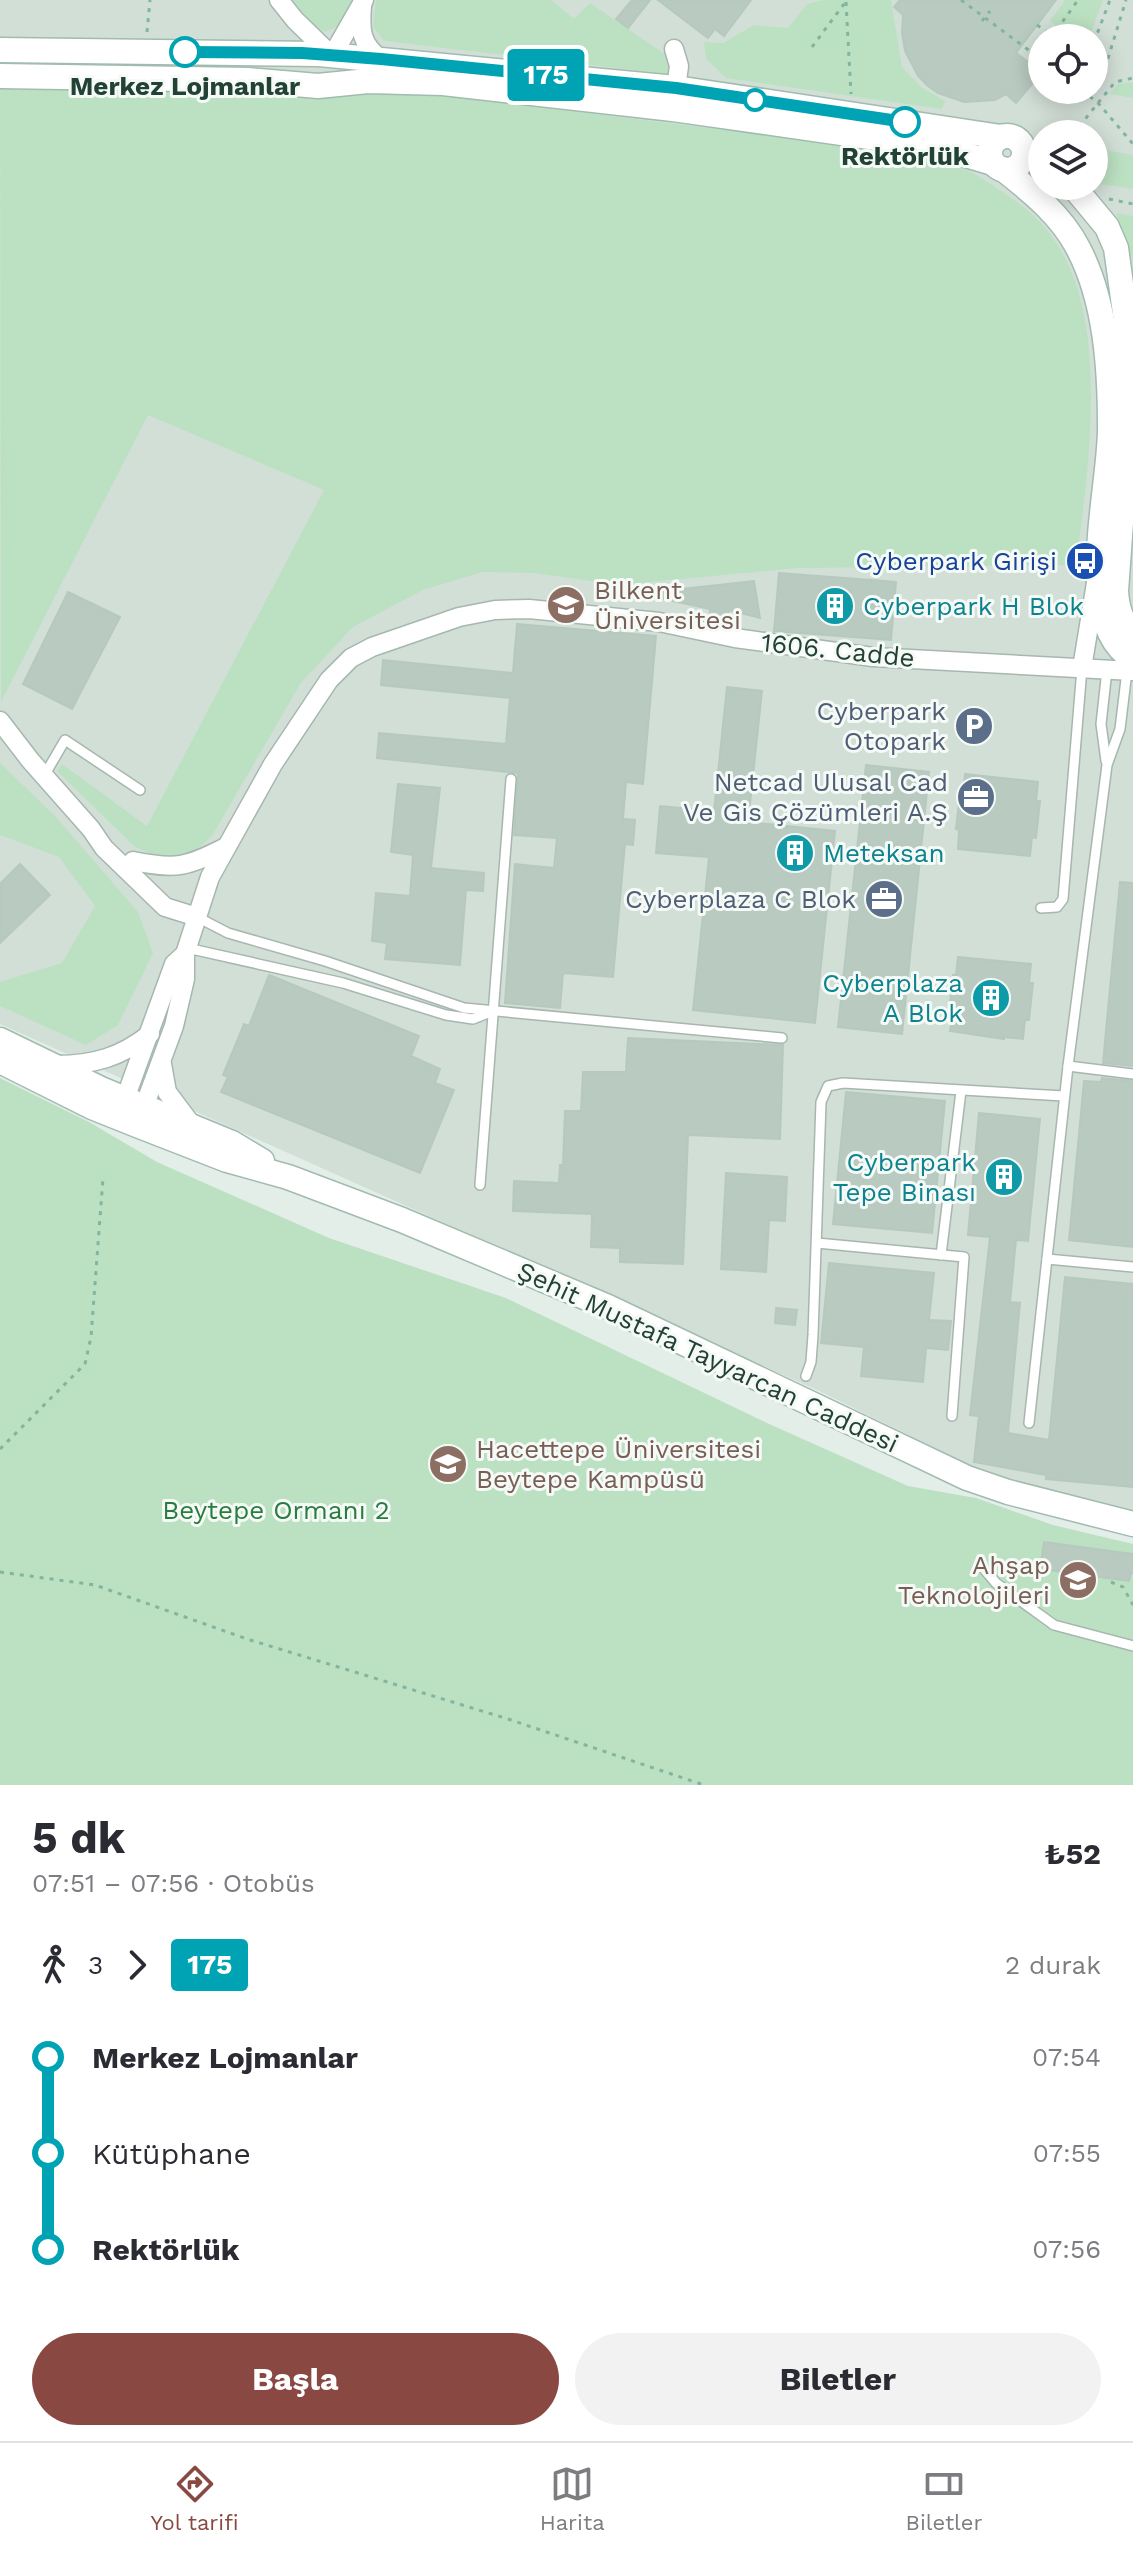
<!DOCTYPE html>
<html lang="tr">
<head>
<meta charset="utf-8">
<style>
	body { margin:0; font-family:"Work Sans",sans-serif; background:#f2f2f3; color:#2b2b33; height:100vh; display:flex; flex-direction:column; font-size:30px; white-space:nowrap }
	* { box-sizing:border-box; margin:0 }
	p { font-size:26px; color:#7c7c81 }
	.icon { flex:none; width:44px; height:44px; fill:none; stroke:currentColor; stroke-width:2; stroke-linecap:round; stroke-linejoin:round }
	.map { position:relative; height:1785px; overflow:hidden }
	.side { display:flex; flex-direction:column; background:#fff; flex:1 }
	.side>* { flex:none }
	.badge { padding:0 16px; border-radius:6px; font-size:28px; line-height:52px }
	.fabs { position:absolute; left:1028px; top:24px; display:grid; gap:16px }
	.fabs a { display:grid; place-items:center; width:80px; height:80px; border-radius:50%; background:#fff; box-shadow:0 4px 20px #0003; font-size:40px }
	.map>.badge { position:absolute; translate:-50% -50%; box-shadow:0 0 0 4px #fff }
	.legs { display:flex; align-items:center; gap:12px; height:88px; padding:0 32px; font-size:26px }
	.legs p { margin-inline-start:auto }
	.summary { display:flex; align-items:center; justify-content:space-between; height:136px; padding:0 32px }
	h1 { font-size:44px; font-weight:700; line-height:60px }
	.action { display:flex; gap:16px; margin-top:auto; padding:16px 32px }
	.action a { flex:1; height:92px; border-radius:48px; background:#894842; color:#fff; font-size:32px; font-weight:700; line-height:92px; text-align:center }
	.action a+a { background:#f2f2f3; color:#2b2b33 }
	ul { padding:0 32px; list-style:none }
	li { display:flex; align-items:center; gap:28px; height:96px; font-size:30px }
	li i { display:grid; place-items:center; width:12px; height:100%; margin:0 10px; background:currentColor }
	li i::after { content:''; width:20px; height:20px; margin:-10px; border:6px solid; border-radius:50%; background:#fff }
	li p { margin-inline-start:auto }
	li:first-child i { background:linear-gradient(#0000 50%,currentColor 0) }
	li:last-child i { background:linear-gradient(currentColor 50%,#0000 0) }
	.dock { display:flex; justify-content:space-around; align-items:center; height:112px; border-top:2px solid #e1e1e2; background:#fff; font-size:22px; color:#7c7c81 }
	.dock a { display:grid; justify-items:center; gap:4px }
	.dock .active { color:#894842 }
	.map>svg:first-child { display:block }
	.built { fill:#d2dfd7; fill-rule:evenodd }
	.green { fill:#bce1c2 }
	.building { fill:#b9cac1; stroke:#b6c9bf; stroke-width:2 }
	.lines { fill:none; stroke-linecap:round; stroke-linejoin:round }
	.lane-casing { stroke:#a6b7b0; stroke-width:12 }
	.street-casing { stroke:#a6b7b0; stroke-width:21 }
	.secondary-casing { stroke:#a1bbaf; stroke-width:27 }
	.path { stroke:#82b49f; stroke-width:3; stroke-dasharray:4 6; stroke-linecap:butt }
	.lane { stroke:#fff; stroke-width:9 }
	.street { stroke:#fff; stroke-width:18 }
	.secondary { stroke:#fff; stroke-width:24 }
	.path-bridge { stroke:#82b49f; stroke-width:3; stroke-dasharray:4 6; stroke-linecap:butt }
	.line-1-casing { stroke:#fff; stroke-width:18 }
	.line-1 { stroke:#00a3b4; stroke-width:12 }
	.stop-1-dot { fill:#fff; stroke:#00a3b4; stroke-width:4 }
	.labels { text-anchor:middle; stroke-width:6; stroke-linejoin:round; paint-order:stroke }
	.stop-label { font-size:26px; font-weight:bold; fill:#224236; stroke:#f5faf7 }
	.transit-label { font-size:26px; fill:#164399; stroke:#f5faf7; text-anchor:end }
	.education-label { font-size:26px; fill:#785e54; stroke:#f5faf7; text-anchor:start }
	.culture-label { font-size:26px; fill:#0d838f; stroke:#f5faf7; text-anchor:start }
	.street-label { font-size:26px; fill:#224236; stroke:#f5faf7 }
	.service-label { font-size:26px; fill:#4e5e75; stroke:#f5faf7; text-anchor:end }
	.park-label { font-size:26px; fill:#297c40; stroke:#f5faf7 }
</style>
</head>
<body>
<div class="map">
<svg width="1133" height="1785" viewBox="0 0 1133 1785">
	<rect width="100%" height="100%" fill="#e4eee9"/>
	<path class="built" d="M0,0h1133v1516l-117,-28 -197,-97 -819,-367zM1042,38h52v52h-52zM1042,134h52v52h-52z"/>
	<g class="green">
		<path d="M293,0h61l-17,27 -12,5 -10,-5z"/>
		<path d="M376,0h175l23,19 16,-16 79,54 -1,17 -284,-33 -11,-14z"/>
		<path d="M824,0h67l11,67 19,20 24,14 -3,8 -216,-31 -20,-19 -2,-17 19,1 31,-18 34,3 19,-24z"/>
		<path d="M1065,0h38l-14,38h-17l-22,-17z"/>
		<path d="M1133,82v16l-23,-4 8,-10z"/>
		<path d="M0,88l239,4 73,6 93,-7 483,59c19,4 41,6 60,12 21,7 41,20 59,33 18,12 36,27 48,46 56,80 33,232 21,324l-278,3 -180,17 -83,-12 -53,-1 -59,18 -70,37 -52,56 -89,153 -21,19 -28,4 -28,-12 -78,-76 5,-7 85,62 177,-336 -176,-75 -147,287z"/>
		<path d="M1094,139l6,10 33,6v34l-39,-6z"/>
		<path d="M1116,213l17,3v45z"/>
		<path d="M0,763l56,54 82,95 15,41 -35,72 -32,20 -86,-39v-24l62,-19 33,-57 -36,-49 -59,-22z"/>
		<path d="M0,1078l89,44 68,40 172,76 177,60 261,125 141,63 68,12 77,27 80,19v241h-1133z"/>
	</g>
	<g class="building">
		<path d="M632,0h18l-22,28 -12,-9z"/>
		<path d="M658,0h93l-27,36 -9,-7 -7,9z"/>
		<path d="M900,0h156l-40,53 18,13 2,6 -6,9 2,3 -16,19 -10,-9 -11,6 -31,2 -26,-9 -10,-7 -10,-10 -13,-25 -3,-18 1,-18 -9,-8z"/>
		<path d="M779,573l117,9 -5,58 -117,-9z"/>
		<path d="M754,581l6,37 -31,-8 -1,6 -18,1v-8l-65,-14v-2z"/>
		<path d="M68,592l52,25 -48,92 -49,-25z"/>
		<path d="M517,624l139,12 -13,148 -17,-2 -3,37 12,1 -2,25 -8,-1 -12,133 -50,-4 -3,35 -55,-5 10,-139 39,4 3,-30 -43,-3 4,-62 -141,-15 2,-25 127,11 4,-46 -129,-13 2,-25 130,13z"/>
		<path d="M727,687l35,4 -14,131 87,9 -20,192 -122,-13 16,-153 -53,-4 4,-47 54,5z"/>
		<path d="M866,765l63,7 -27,262 -64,-7z"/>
		<path d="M965,774l73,8 -2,19h4l-4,37 -4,-1 -2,19 -72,-7 1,-19 -3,-1 4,-36h3z"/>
		<path d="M398,784l42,4 -9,80 53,5 -1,18 -17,-1 -6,75 -75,-6 2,-16 -15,-2 4,-48 34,3 3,-41 -22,-3z"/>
		<path d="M20,864l30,31 -50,48v-59z"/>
		<path d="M1120,882l13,1v183l-30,-3z"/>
		<path d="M958,957l73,7 -2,19h4l-4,37h-4l-2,19 -19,-2v2l-54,-8 3,-19h-4l4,-37h3z"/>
		<path d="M269,975l150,61 -8,20 29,13 -5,14 19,7 -34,83 -199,-81 7,-15 -5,-2 21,-51 5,2z"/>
		<path d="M628,1038l155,7 -3,94 -92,-4 -5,129 -63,-2v-14l-29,-1 1,-33 -79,-3 1,-30 45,2 1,-18h3l2,-54h16l2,-39h43z"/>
		<path d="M1102,1078l31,3v166l-64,-7 15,-159 17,1z"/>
		<path d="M846,1092l99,9 -13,132 -99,-9z"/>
		<path d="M979,1113l61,6 -12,122 -12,-1 -6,62 10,1 -12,130 41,7 16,-163 68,7v203l-87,-8v-4l-72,-13 5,-46 -9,-1 20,-178 -22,-2z"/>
		<path d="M726,1173l61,4 -2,44 -16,-1 -3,52 -45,-3z"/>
		<path d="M829,1263l105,10 -5,47 22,1 -3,29 -22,-2 -3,34 -62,-6 3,-29 -43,-4z"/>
		<path d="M776,1308l21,2 -2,15 -20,-2z"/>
		<path d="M1044,1542l89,12v19h-2l-2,8 -89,-12z"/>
	</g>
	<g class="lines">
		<defs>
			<g id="lane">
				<path d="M1106,761l-5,-37 6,-54"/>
				<path d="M44,776l21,-36 75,50"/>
				<path d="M1041,908l16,-1 6,-8 19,-231"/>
				<path d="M197,917l31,16 97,28 139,47 318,30"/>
				<path d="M187,948l156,35 103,32 27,4 15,-6"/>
				<path d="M1068,1066l65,8"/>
				<path d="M480,1185l31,-406"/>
				<path d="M817,1243l147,14 -12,159"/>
				<path d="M941,1255l20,-164"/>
				<path d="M1047,1259l86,8"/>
				<path d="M806,1376l5,-14 2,-27 8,-233 7,-16 15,-3 221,13"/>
				<path d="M1029,1423l39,-357 39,-301 13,-36 7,-58"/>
				<path d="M985,1570l11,13 58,42 79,21"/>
			</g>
			<g id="street">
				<path d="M279,0l16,20 37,36 32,-56"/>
				<path d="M362,6c-2,24 -1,39 19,53"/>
				<path d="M674,49l5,17 -3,22"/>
				<path d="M1082,668l14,-85"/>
				<path d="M0,721l30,39 61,69 13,19 61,59 32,10"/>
				<path d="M133,861c44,9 53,6 93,-14"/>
				<path d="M162,1064l5,28 24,32"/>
				<path d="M57,1065c36,0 64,-8 93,-31"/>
				<path d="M125,1099l49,-135 11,-10"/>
				<path d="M144,1107l30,-81 11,-47v-25l25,-77 63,-113 56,-84 22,-22 21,-11 87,-30 36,-7 34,-1 130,13 76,16 138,19 260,14"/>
			</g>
			<g id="secondary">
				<path d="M0,50l319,4 357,34 325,49"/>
				<path d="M0,76l248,4 70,6 50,-5 75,2 230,26 266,38 54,16"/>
				<circle cx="1007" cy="153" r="17"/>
				<path d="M1003,169c28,22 58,46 75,79 28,53 32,121 32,179 1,59 -38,196 23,232"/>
				<path d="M1073,186l34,41 9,21 10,72 3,93 -13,178c1,17 5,30 17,43"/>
				<path d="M0,1040l101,49 131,54 30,18"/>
				<path d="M0,1061l92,46 45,18 90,35 61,17 114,43 206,87 359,171 41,14 125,32"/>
			</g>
		</defs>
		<use href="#lane" class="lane-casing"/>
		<use href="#street" class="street-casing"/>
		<use href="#secondary" class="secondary-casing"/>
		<g class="path">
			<path d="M961,0l81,60"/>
			<path d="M846,2l5,92"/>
			<path d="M1037,25l16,11"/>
			<path d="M147,32l3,-32"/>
			<path d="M1051,38l27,-38"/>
			<path d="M1094,42l16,-42"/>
			<path d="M812,47l35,-47"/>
			<path d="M1094,85l11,-17 21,-68"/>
			<path d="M1082,90l17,14 34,40"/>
			<path d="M1073,134l42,-52 18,-4"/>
			<path d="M1109,199l24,5"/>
			<path d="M0,1449l85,-85 6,-27 12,-159"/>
			<path d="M0,1572l95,13 152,54 261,80 196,66"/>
			<path d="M1111,1582l12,5 10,18"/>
		</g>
		<use href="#lane" class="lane"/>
		<use href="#street" class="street"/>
		<use href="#secondary" class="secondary"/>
		<path class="path-bridge" d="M982,21l8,-10"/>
	</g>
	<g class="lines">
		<defs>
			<path id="line-1" d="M185,52l117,1 79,6 295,29 229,34"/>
		</defs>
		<use href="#line-1" class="line-1-casing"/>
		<use href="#line-1" class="line-1"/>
	</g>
	<defs>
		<symbol id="bus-disc" viewBox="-11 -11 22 22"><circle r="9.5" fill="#1a4fb4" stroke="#f5faf7"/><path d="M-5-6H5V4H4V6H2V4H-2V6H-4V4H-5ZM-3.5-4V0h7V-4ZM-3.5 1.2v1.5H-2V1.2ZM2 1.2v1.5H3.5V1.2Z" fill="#fff"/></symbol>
		<symbol id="university-disc" viewBox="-11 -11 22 22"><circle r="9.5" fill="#8d6e63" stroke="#f5faf7"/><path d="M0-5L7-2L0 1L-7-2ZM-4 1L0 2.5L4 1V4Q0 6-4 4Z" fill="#fff"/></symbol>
		<symbol id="building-disc" viewBox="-11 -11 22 22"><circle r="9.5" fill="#0f9aa8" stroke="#f5faf7"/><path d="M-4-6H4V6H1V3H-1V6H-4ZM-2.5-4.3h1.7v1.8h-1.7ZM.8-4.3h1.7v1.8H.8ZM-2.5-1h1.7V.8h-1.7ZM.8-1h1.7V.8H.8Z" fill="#fff"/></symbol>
		<symbol id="parking-disc" viewBox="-11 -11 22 22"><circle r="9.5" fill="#5c6f8a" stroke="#f5faf7"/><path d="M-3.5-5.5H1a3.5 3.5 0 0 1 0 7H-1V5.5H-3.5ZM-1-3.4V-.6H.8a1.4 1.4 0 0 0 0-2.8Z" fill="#fff"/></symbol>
		<symbol id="office-disc" viewBox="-11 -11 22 22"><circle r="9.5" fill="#5c6f8a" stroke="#f5faf7"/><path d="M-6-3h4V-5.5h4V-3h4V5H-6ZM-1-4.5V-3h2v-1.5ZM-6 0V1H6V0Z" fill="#fff"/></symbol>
	</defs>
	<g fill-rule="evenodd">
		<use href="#bus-disc" x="1063" y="539" width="44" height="44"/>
		<use href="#university-disc" x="544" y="583" width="44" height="44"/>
		<use href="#building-disc" x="813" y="584" width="44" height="44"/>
		<use href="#parking-disc" x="952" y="704" width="44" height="44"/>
		<use href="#office-disc" x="954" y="775" width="44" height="44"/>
		<use href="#building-disc" x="773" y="831" width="44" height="44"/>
		<use href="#office-disc" x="862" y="877" width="44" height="44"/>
		<use href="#building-disc" x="969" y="976" width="44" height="44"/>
		<use href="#building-disc" x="982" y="1155" width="44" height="44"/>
		<use href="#university-disc" x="426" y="1442" width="44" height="44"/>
		<use href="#university-disc" x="1056" y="1558" width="44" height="44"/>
	</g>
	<g class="stop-1-dot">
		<circle cx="185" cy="52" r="14"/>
		<circle cx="755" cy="100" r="10"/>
		<circle cx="905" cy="122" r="14"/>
	</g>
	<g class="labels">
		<g class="stop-label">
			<text x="185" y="95">Merkez Lojmanlar</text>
			<text x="905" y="165">Rektörlük</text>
		</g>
		<g class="transit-label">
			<text x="1057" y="570">Cyberpark Girişi</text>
		</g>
		<g class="education-label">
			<text x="594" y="599">Bilkent<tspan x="594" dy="30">Üniversitesi</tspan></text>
			<text x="476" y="1458">Hacettepe Üniversitesi<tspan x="476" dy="30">Beytepe Kampüsü</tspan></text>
			<text x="1050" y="1574" text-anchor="end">Ahşap<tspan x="1050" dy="30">Teknolojileri</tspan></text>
		</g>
		<g class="culture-label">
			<text x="863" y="615">Cyberpark H Blok</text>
			<text x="823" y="862">Meteksan</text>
			<text x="963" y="992" text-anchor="end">Cyberplaza<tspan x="963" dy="30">A Blok</tspan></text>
			<text x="976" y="1171" text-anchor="end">Cyberpark<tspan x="976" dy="30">Tepe Binası</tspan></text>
		</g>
		<g class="street-label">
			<text transform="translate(838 650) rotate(6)" y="9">1606. Cadde</text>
			<text transform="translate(708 1357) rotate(25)" y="9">Şehit Mustafa Tayyarcan Caddesi</text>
		</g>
		<g class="service-label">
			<text x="946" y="720">Cyberpark<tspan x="946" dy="30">Otopark</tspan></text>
			<text x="948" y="791">Netcad Ulusal Cad<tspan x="948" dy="30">Ve Gis Çözümleri A.Ş</tspan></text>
			<text x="856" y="908">Cyberplaza C Blok</text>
		</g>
		<g class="park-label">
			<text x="276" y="1519">Beytepe Ormanı 2</text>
		</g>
	</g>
</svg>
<div class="fabs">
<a><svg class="icon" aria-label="locate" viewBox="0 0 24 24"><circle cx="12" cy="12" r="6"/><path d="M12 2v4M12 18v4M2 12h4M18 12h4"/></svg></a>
<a><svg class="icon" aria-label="layers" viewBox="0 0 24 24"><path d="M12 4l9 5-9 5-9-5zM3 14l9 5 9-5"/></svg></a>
</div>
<b class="badge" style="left:546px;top:75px;background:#00a3b4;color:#fff">175</b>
</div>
<section class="side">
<div class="summary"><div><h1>5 dk</h1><p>07:51 – 07:56 · Otobüs</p></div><b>₺52</b></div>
<div class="legs"><svg class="icon" aria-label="walk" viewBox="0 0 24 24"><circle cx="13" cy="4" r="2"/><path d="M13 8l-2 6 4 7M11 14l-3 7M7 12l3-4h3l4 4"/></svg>3<svg class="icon" aria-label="forward" viewBox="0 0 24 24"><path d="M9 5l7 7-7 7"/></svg><b class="badge" style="background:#00a3b4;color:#fff">175</b><p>2 durak</p></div>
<ul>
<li><i style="color:#00a3b4"></i><b>Merkez Lojmanlar</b><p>07:54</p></li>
<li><i style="color:#00a3b4"></i><span>Kütüphane</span><p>07:55</p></li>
<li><i style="color:#00a3b4"></i><b>Rektörlük</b><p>07:56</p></li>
</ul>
<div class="action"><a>Başla</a><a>Biletler</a></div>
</section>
<nav class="dock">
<a class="active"><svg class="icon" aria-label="directions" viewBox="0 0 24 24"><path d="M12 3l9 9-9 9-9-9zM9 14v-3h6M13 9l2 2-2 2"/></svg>Yol tarifi</a>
<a><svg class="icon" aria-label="map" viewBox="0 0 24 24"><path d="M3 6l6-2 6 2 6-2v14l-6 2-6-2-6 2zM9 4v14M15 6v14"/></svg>Harita</a>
<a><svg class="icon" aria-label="tickets" viewBox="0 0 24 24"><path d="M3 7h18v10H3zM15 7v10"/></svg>Biletler</a>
</nav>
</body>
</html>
